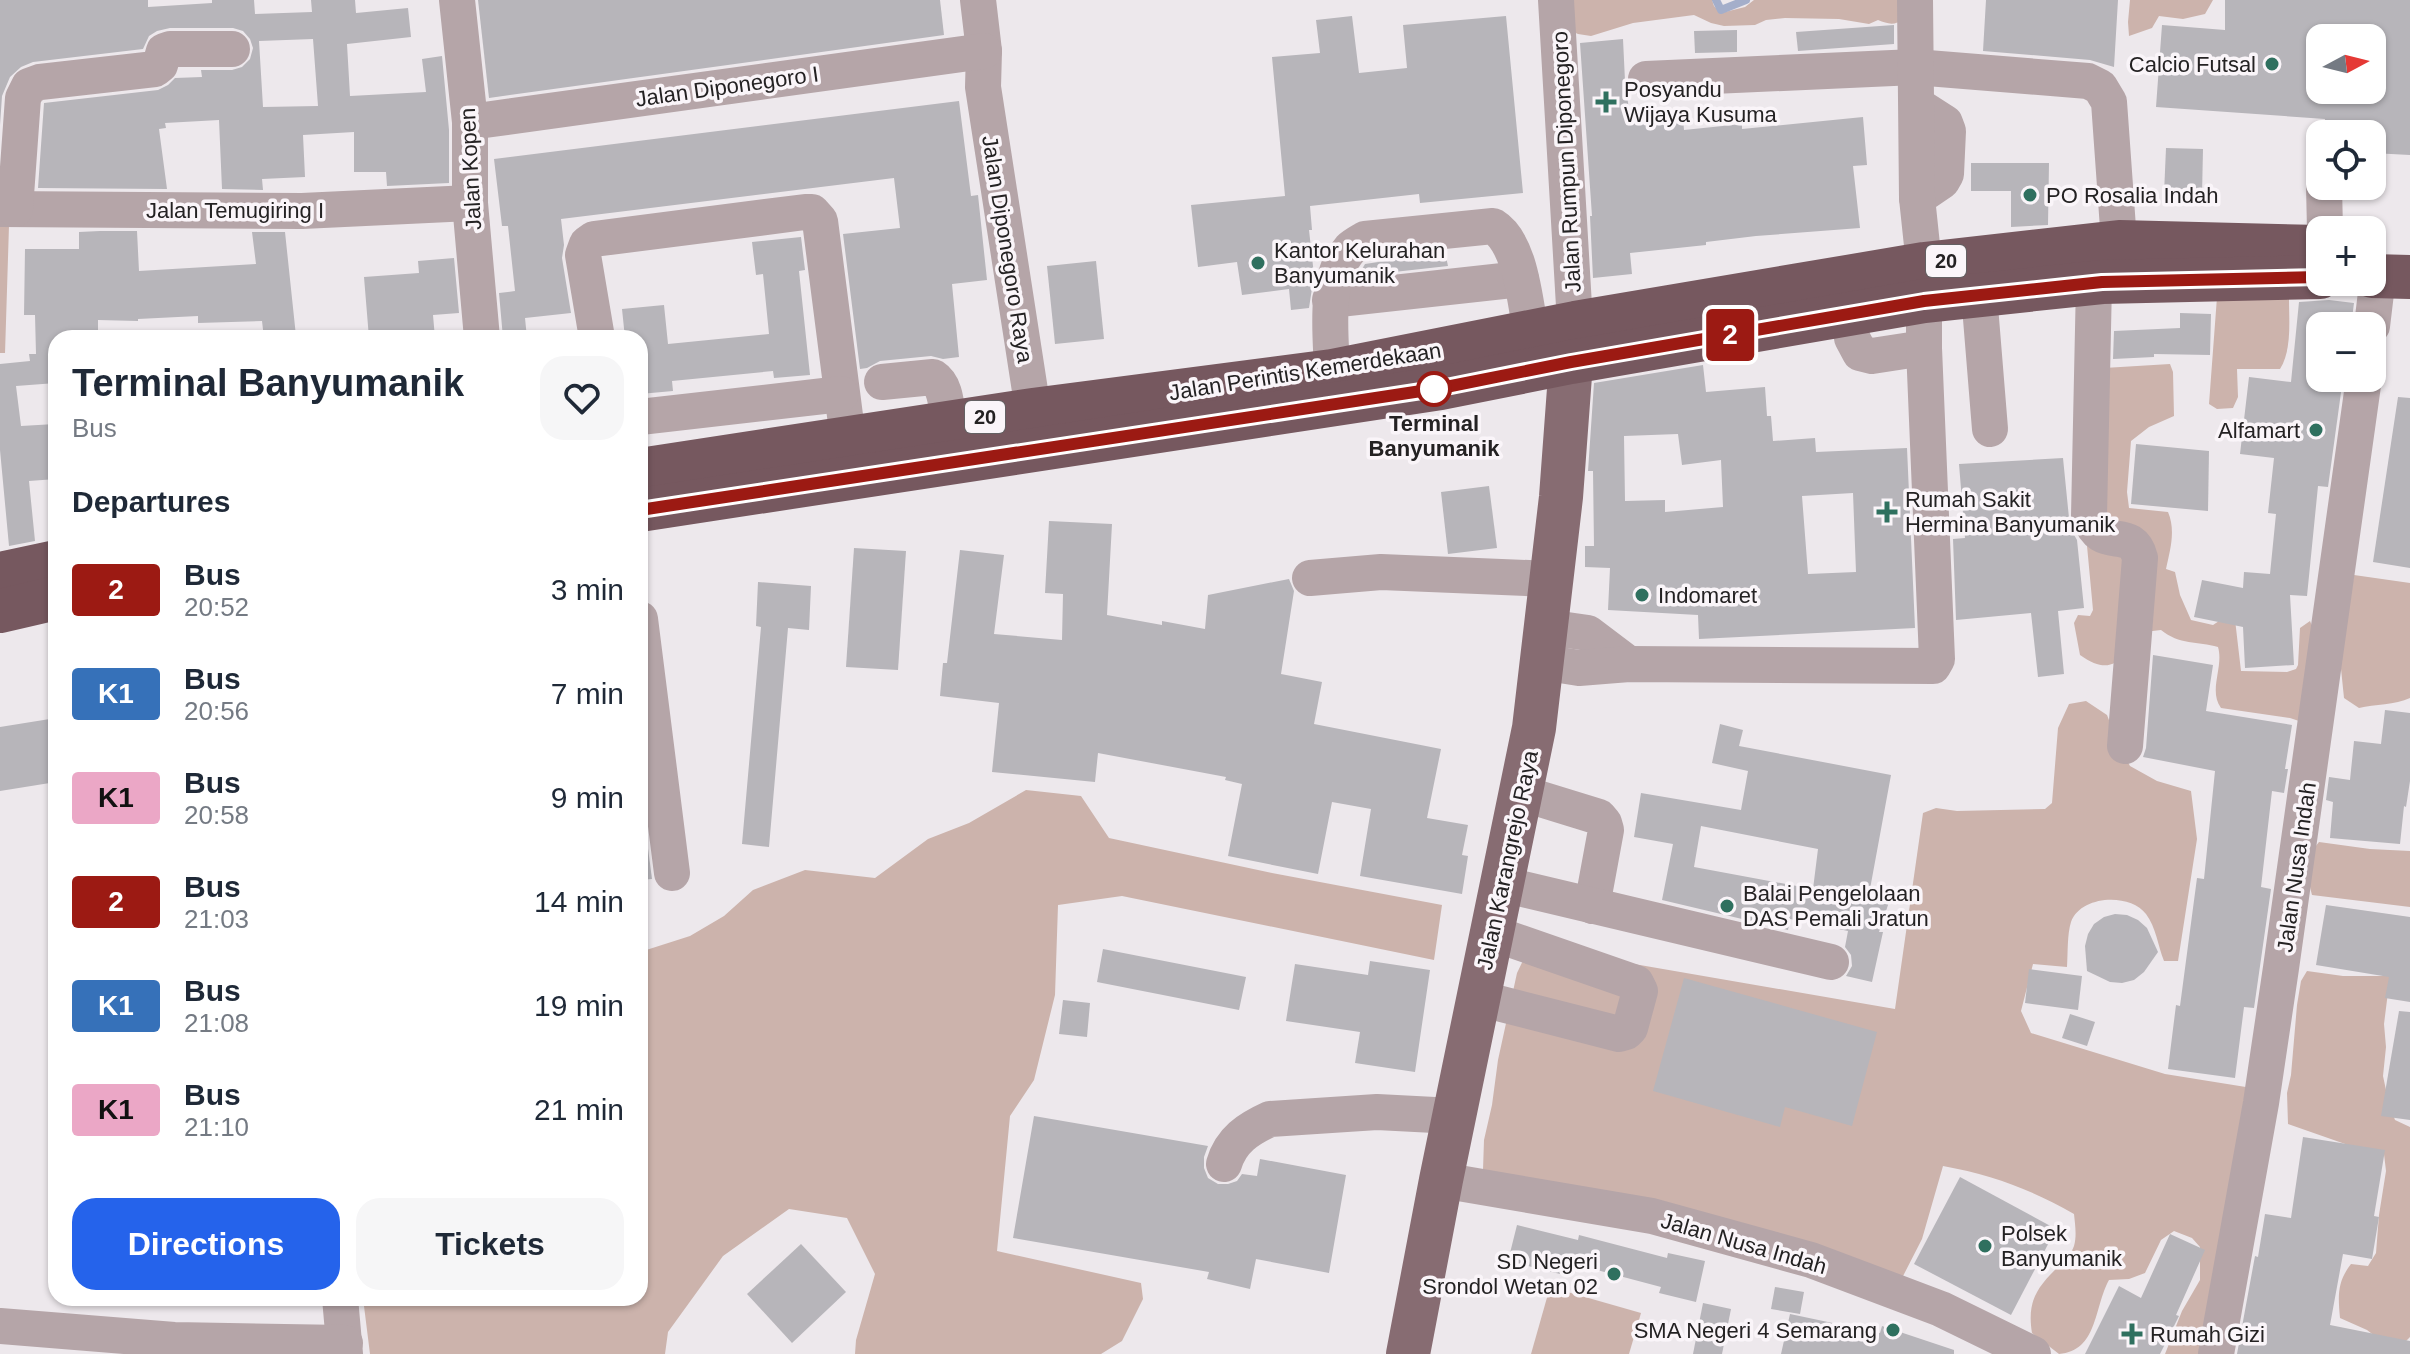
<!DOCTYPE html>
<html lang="en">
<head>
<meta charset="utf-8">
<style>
	body { margin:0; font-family:Helvetica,sans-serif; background:#f6f6f7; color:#1f2937; height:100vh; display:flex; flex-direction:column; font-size:30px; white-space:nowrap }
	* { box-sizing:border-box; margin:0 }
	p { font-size:26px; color:#747a83 }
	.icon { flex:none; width:44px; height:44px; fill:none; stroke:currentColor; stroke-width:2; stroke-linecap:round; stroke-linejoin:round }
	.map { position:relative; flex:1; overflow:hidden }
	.panel { position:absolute; left:48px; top:330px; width:600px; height:976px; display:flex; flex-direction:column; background:#fff; border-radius:24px; box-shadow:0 2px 6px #0004 }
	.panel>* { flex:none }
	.badge { padding:0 16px; border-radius:6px; font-size:28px; line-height:52px }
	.needle { width:52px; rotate:83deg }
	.buttons { position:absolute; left:2306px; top:24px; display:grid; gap:16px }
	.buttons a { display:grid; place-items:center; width:80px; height:80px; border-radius:16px; background:#fff; box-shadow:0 2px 6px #0004; font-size:40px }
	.map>.badge { position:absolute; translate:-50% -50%; box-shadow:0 0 0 4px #fff }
	h2 { padding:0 24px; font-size:30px; line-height:72px }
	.round { display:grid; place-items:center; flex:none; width:84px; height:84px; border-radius:24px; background:#f6f6f7 }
	.summary { display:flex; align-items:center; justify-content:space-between; height:136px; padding:0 24px }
	h1 { font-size:38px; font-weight:700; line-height:60px }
	.button { display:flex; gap:16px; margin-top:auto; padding:16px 24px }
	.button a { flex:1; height:92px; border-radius:24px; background:#2563eb; color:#fff; font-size:32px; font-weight:700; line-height:92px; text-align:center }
	.button a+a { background:#f6f6f7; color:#1f2937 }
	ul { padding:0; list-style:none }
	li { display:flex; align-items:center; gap:24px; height:104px; padding:0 24px }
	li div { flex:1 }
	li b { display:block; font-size:30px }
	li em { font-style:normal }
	li .badge { min-width:88px; font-weight:700; text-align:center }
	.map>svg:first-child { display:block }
	.green { fill:#ccb3ac }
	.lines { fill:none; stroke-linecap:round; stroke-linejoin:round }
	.stream { stroke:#a4aeca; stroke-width:8 }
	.building { fill:#b7b5ba; fill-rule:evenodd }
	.minor { stroke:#b5a5a8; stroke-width:36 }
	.major { stroke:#876c72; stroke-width:44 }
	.highway { stroke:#76585f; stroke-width:44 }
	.line-casing { stroke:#fff; stroke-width:18 }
	.line { stroke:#9c1a13; stroke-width:12 }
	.poi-dot { fill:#2f705f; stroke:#faf5f9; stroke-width:3 }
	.stop-dot { fill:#fff; stroke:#9c1a13; stroke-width:4 }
	.labels { text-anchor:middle; stroke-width:7; stroke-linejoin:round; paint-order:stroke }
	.shield { fill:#faf5f9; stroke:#646163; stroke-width:2 }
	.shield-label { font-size:20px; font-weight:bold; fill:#242223 }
	.poi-label { font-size:22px; fill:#242223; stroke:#faf5f9; text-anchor:start }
	.street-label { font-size:22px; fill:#242223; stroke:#faf5f9 }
	.stop-label { font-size:22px; font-weight:bold; fill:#242223; stroke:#faf5f9 }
</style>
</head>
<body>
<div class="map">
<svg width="2410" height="1354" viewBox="0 0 2410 1354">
	<rect width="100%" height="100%" fill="#ede8ec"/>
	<g class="green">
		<path d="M1560,0h152l2,6 7,7 24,-6 9,-7h151l-1,19c-10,7 -16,5 -26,1l-9,4 -30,-5 -54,-1 -19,2 -11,5 -31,1 -13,-3 -17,-8 -61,8 -42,13 -13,-2 -9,-4z"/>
		<path d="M2130,0h83l-8,14 -22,5 -24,-3 -7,12 -23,8 -1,-14z"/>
		<path d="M0,225h9l-4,128h-5z"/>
		<path d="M2217,297l72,2c0,22 3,51 -9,70h-43l1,28 -5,11 -16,1 -8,-5z"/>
		<path d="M2170,364l3,8 1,44 -25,11 -18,14 -4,51 2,16 39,4c8,19 2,38 -2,57l9,3 5,23 11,25 22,5 21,-14 7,60 46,1 9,-3 2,-4 2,-37 10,-7 6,15 -17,85 -9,-3 -69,-10c-13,-18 3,-41 -3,-61 -20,-6 -39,-2 -57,-17l-17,2c-22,25 -30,47 -64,23l-6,-32 4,-8 12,1 3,-6 -7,-75 18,-167z"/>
		<path d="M2354,575l56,8v115c-15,7 -35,6 -51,10l-15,-10 -4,-39z"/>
		<path d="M2086,701l21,14 12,31 11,20 27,15 34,10 6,48 -19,122h-14c-6,-15 -8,-34 -18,-47 -16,-21 -65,-19 -75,8 -4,13 -3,31 -4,45l-34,-3 -12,47 10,22 134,41 87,14 -44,266h-43l17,-43 18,-31v-33l-8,-9 -18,-7 -13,9 -16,33 -16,6 -20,1c-15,27 -11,71 -50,74l-27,-21c-5,-31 4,-45 27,-67 6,-6 12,-12 15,-20 3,-10 1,-22 0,-32 -44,-25 -82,-39 -131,-48l-21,73 -21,41 -418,-110 1,-30 8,-35 6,-45 19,-87 13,-27 365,63 28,-196 13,-5 21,3 88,-2 7,-6 6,-75 11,-24z"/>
		<path d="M1026,790l55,6 28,42 163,35 170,32 -8,55 -312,-64 -64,9 -3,90 -21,85 -24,36 -13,135 144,32 2,16 -21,42 -21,13h-246l1,-14 19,-66 -28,-56 -58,-9 -66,47 -55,76 -3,22h-295l-7,-56h277v-346l50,-16 34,-20 29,-26 52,-20 70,8 53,-39 41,-16z"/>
		<path d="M2319,842l51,7 40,2v56l-98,-12c-5,-22 -8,-35 7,-53z"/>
		<path d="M2307,971l36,5h47l-6,48 2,23 -3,29 6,28 6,16 15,7v210l-5,5 -21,1 -17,-13 -27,-12c-2,-22 -3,-36 11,-54l17,2 8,-13 3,-38 7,-44 -2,-17 -36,-9 -60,-21 -1,-31 4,-18 6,-70 4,-24z"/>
		<path d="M1550,1287l91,26 -12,41h-98z"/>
	</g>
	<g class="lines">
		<path class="stream" d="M1716,0l5,10 25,-10"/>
	</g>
	<g class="building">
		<path d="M0,0h148v7l64,-4v-3h42l1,14 57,-2 -1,-12h44l1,13 52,-5 3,29 -64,7 3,52 76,-4 -4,-33 20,-3 7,74v53l-62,3 -1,-14h-32v-40l-51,3 2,42 -43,2 1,11 -41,-1 -3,-69 -54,3 1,5 -7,1 8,60 -129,-1 6,-85 114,-13 10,-5 7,-7 27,-1 -1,-7h31l10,-3 8,-8 3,-11 -3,-9 -7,-8 -10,-3h-63l-13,3 -8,5 -6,13 -110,13 -12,5 -11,10 -8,19 -2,29zM313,39l5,67 -55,1 -4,-66z"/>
		<path d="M478,0h462l4,35 -455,63z"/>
		<path d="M1986,0h132l-4,67 -24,-7 -107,-9z"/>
		<path d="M2225,0h185v155l-38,-2v-19h-48l1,-15 -169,-12 6,-82 63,5zM2320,38h52v52h-52z"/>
		<path d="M1352,16l7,57 48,-5 -4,-43 103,-9 17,177 -103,10 -1,-9 -109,12 2,24h-3l5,45 -5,33 -18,2 -2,-21 -47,6 -5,-33 -39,5 -7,-62 94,-9 -13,-139 48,-4 -4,-33z"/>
		<path d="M1894,25v19l-96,7 -2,-19z"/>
		<path d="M1737,30v22l-42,1 -1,-22z"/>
		<path d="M1623,39l2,42 6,43 52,-5 1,11 58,-6v5l121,-12 4,48 -14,1 7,62 -104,8 -50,6v3l-76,8 2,21 -39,4 -3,-62h2l-12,-173z"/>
		<path d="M959,101l12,95 7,-1 9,85 -35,4 7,73 -16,2 -12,-3 -51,5 -13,7 -7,1 -17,-135 57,-6 -6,-50 -333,41 3,26 -2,13 9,55 -46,5 2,20h-24l-4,-45 16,-2 -7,-65h-6l-8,-67z"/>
		<path d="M2166,148l37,1 -1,46 -38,-1z"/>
		<path d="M1971,163h78l-1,62 -37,2v-36h-40z"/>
		<path d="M100,231h37l2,40 117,-7 -4,-32h33l11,104 -32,2 -2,-17 -64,2v-7l-60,3v2l-40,-1v18h-42v45l-40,3 5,40 34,-2 1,55 -27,2 6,60 -26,5 -9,-96v-86l30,-3 -1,-7h7l-1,-39h-11l1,-66h54v-17z"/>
		<path d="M801,237l4,33 -6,1 11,104 -36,3 -1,-7 -101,10 1,10 -33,3v-56h-15l-3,-29 42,-4 4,39 101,-10 -6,-60 -7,1 -4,-33z"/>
		<path d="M1445,252l3,14 -90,10 7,-12z"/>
		<path d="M454,258l5,55 -26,2 2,23h-66l-5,-61 55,-4 -1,-12z"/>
		<path d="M1096,261l8,78 -49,5 -8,-78z"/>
		<path d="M2329,300l25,3 -3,23h-31v52h23l-15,109 -10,-1 -11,110 -17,-1 4,70 -49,3 -2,-41 -49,-10 8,-37 41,8 1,-16 26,2 6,-60 -8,-1 6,-55 -34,-4 9,-77 42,5 8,-80z"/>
		<path d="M2180,313l31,1 -1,41 -56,-1v3l-41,2 1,-28 66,-3z"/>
		<path d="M1703,365l3,27 59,-5 2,29h4l2,25 42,-3 1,14 91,-4 8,180 -216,11 -1,-24 -90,-5 2,-42 -25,-1v-21h9l-1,-75h-5l6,-88zM1678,434l4,31 39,-5 2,47 -58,5v-12l-40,1 -1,-65zM1853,493l3,79 -48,2 -6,-78z"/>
		<path d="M2398,397l12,1v170l-37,-6z"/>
		<path d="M2136,444l73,7 -1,60 -77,-7z"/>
		<path d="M2063,458l7,70 7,12 7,68 -26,3 6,63 -26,3 -7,-64 -75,7 -3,-81 12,-1 -6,-74z"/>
		<path d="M1489,486l8,62 -49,6 -7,-62z"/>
		<path d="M1049,521l63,3 -5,91 55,10v-4l43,8 3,-34 81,-16 5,12 -13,83 41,8 -8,42 127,25 -14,69 41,7 -6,30 6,1 -6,38 -102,-18 11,-67 -39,-7 -14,72 -90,-18 14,-72 -17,-4 1,-3 -128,-24 -3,29 -103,-10 7,-69 -59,-7 3,-33h4l13,-113 44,5 -10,79 68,6 1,-46 -18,-1z"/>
		<path d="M854,548l52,3 -8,119 -52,-3z"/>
		<path d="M758,582l53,4 -2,44 -21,-2 -19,219 -27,-3 19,-217 -5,-1z"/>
		<path d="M2153,655l60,10 -7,46 86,14 -7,44h3l-4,24 -12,-2 -11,96 10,2 -17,119 -10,-1 -9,71 -67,-9 8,-64 4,1 17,-128 7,1 11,-108 -72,-14 3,-9z"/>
		<path d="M2385,710l25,3v68l-4,26 -2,-1 -4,38 -70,-6 3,-36 -7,-2 3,-23 21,3 4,-39 27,3z"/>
		<path d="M56,718v64l-56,9v-64z"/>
		<path d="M1720,724l23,6 -4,16 152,29 -21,114 21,7 -12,36h4l-11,50 -26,-6 6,-10 -1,-11 -6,-8 3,-16 -58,-12 -2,11 -126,-30 11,-56 -39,-7 7,-44 100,17 7,-39 -36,-8zM1701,826l117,23 -5,40 -119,-22z"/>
		<path d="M640,787l12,92 -12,1z"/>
		<path d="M2326,905l84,12v85l-25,-4 4,-21 -73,-12z"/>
		<path d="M2115,914l12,1 11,5 9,8 11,24 -14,20 -10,8 -12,3 -12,-1 -23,-11 -2,-25 3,-12 6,-10 10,-7z"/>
		<path d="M1103,949l143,28 -7,33 -142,-28z"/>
		<path d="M1370,961l60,9 -15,102 -60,-9 5,-31 -74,-11 9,-57 73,11z"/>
		<path d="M2029,969l53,7 -4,34 -53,-7z"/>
		<path d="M1684,978l193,54 -25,94 -67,-19 -5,20 -127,-36z"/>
		<path d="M1063,1000l27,3 -3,34 -28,-3z"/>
		<path d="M2399,1011l11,1v108l-29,-4z"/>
		<path d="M2070,1014l25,8 -8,24 -25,-8z"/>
		<path d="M1034,1116l174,30 -4,11v11l4,10 10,6h10l9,-3 5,-7 15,2 3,-17 86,16 -17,98 -73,-14 -6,30 -43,-10 2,-7 -196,-34z"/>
		<path d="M2303,1137l82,13 -11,66 5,1 -7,42 -29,-5 -13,71 80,16v13h-173l18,-98 3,1 7,-43 26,4z"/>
		<path d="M1960,1177l96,52 -45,86 -97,-51z"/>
		<path d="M1517,1225l61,15 1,-5 88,23 1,-5 37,8 -9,41 -37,-9 2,-6 -98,-26 -3,13 -52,-13z"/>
		<path d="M2170,1234l35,16 -29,65 3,1 -19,38h-75l34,-68 22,12z"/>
		<path d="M801,1244l45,48 -54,51 -45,-49z"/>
		<path d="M1775,1287l29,5 -4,22 -29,-5z"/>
		<path d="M1703,1303l28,6 -9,45h-29z"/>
		<path d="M1790,1314l90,19 2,-7 72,24v4h-173z"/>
	</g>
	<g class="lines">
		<g class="minor">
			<path d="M457,0l13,122v81l12,135"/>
			<path d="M978,0l6,51 -1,36 50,323 6,26"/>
			<path d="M1556,0l19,323 -2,25"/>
			<path d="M1646,79l269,-12 173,14 12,6 9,15 10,140"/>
			<path d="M1917,105l28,18 3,8 -2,43 -4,7 -25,17"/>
			<path d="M470,122l514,-71"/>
			<path d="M2324,186l1,44"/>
			<path d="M0,209l302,2 168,-8"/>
			<path d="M15,209l8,-111 6,-12 11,-4 115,-13 5,-4 4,-14 6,-2h62"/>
			<path d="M2094,283l-5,233c12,39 42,7 51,42l-15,188"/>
			<path d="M1979,294l11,135"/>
			<path d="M1330,300l191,-21"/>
			<path d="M1850,314l2,24 8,15 12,3 52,-8"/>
			<path d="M2372,326l6,-50"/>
			<path d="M597,338l-14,-83 4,-11 7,-5 211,-27h7l8,9 28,218"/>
			<path d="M1332,371c-1,-37 -9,-92 18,-122 4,-4 10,-7 15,-10l128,-13c28,17 32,76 38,107"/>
			<path d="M882,382l51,-5c14,9 13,31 16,46"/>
			<path d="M640,417l201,-23"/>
			<path d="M1310,578l71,-6 170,7"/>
			<path d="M640,619l32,254"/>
			<path d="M1546,627l42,6 41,31"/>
			<path d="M1541,662l38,6 50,-4 304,2 4,-7 -13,-311v-84l-7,-66 -2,-198"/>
			<path d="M1521,793l78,24 5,6 2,7 -14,76"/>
			<path d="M1502,884l329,78"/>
			<path d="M1478,998l141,36 7,-2 4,-4 10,-37 -4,-8 -144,-50"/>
			<path d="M1224,1164c7,-24 24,-35 46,-45l107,-7 77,4"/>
			<path d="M1441,1180l211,36 159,44 130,49 92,45"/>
			<path d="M340,1298l5,56"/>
			<path d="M0,1326l174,14 171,3"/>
			<path d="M2216,1354l45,-251 20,-135 83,-590"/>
		</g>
		<path class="major" d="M1408,1354l33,-174 93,-452 27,-231 10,-135"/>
		<g class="highway">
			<path d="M2372,276l38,1"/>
			<path d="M640,470l393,-60 299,-39 243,-48 349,-59 195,-22 201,5"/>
			<path d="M640,510l801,-122 130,-26 353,-61 178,-19 218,-5"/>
			<path d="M0,574l56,-12"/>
			<path d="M0,611l56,-13"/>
		</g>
	</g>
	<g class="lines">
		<defs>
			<path id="line" d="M640,510l801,-122 130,-26 353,-61 178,-19 218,-5"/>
		</defs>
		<use href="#line" class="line-casing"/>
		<use href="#line" class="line"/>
	</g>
	<g class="poi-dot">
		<circle cx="2272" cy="64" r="8"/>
		<path d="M1602 90h8v8h8v8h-8v8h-8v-8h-8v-8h8z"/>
		<circle cx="2030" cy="195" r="8"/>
		<circle cx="1258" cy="263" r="8"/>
		<circle cx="2316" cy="430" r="8"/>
		<path d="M1883 500h8v8h8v8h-8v8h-8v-8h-8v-8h8z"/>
		<circle cx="1642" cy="595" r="8"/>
		<circle cx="1727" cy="906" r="8"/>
		<circle cx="1985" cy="1246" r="8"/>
		<circle cx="1614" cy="1274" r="8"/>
		<circle cx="1893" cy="1330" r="8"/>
		<path d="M2128 1322h8v8h8v8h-8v8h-8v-8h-8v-8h8z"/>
	</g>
	<circle class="stop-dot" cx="1434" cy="389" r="16"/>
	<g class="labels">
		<g class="shield">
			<rect x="1926" y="245" width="40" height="32" rx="6"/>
			<rect x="965" y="401" width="40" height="32" rx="6"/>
		</g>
		<g class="shield-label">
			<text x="1946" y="268">20</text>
			<text x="985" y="424">20</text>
		</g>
		<g class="poi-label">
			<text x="2256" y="72" text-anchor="end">Calcio Futsal</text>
			<text x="1624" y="97">Posyandu<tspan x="1624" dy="25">Wijaya Kusuma</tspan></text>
			<text x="2046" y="203">PO Rosalia Indah</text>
			<text x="1274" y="258">Kantor Kelurahan<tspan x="1274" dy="25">Banyumanik</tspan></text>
			<text x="2300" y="438" text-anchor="end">Alfamart</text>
			<text x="1905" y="507">Rumah Sakit<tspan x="1905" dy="25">Hermina Banyumanik</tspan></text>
			<text x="1658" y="603">Indomaret</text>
			<text x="1743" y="901">Balai Pengelolaan<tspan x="1743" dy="25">DAS Pemali Jratun</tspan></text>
			<text x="2001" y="1241">Polsek<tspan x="2001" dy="25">Banyumanik</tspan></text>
			<text x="1598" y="1269" text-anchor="end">SD Negeri<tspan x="1598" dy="25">Srondol Wetan 02</tspan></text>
			<text x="1877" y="1338" text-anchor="end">SMA Negeri 4 Semarang</text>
			<text x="2150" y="1342">Rumah Gizi</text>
		</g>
		<g class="street-label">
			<text transform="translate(727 86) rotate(-8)" y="8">Jalan Diponegoro I</text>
			<text transform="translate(1566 162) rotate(-93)" y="8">Jalan Rumpun Diponegoro</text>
			<text transform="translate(470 169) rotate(-93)" y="8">Jalan Kopen</text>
			<text x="235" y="218">Jalan Temugiring I</text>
			<text transform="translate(1008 249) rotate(81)" y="8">Jalan Diponegoro Raya</text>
			<text transform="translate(1305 371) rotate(-9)" y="8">Jalan Perintis Kemerdekaan</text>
			<text transform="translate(1507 860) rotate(-78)" y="8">Jalan Karangrejo Raya</text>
			<text transform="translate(2296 867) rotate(-82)" y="8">Jalan Nusa Indah</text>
			<text transform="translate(1744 1243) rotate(16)" y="8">Jalan Nusa Indah</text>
		</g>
		<g class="stop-label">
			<text x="1434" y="431">Terminal<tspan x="1434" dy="25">Banyumanik</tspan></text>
		</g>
	</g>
</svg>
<div class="buttons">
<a><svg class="needle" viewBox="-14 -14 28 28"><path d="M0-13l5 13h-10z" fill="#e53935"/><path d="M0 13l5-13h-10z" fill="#747a83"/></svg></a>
<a><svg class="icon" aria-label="locate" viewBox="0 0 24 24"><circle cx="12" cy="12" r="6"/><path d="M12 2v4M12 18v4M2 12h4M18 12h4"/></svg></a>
<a>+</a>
<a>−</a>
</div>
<b class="badge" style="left:1730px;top:335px;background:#9c1a13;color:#fff">2</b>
<section class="panel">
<div class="summary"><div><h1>Terminal Banyumanik</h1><p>Bus</p></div><a class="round"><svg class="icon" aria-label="heart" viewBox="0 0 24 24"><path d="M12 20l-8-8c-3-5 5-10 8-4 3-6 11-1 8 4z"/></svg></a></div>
<h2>Departures</h2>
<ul>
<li><span class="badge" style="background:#9c1a13;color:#fff">2</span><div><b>Bus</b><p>20:52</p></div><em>3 min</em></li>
<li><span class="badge" style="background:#3671b9;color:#fff">K1</span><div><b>Bus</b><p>20:56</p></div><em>7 min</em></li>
<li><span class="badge" style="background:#eba7c6;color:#111">K1</span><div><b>Bus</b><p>20:58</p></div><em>9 min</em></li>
<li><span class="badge" style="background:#9c1a13;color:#fff">2</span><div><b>Bus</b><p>21:03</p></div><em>14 min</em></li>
<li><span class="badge" style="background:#3671b9;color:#fff">K1</span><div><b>Bus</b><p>21:08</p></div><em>19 min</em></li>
<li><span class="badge" style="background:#eba7c6;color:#111">K1</span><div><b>Bus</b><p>21:10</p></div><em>21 min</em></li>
</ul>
<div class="button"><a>Directions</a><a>Tickets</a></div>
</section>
</div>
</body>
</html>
